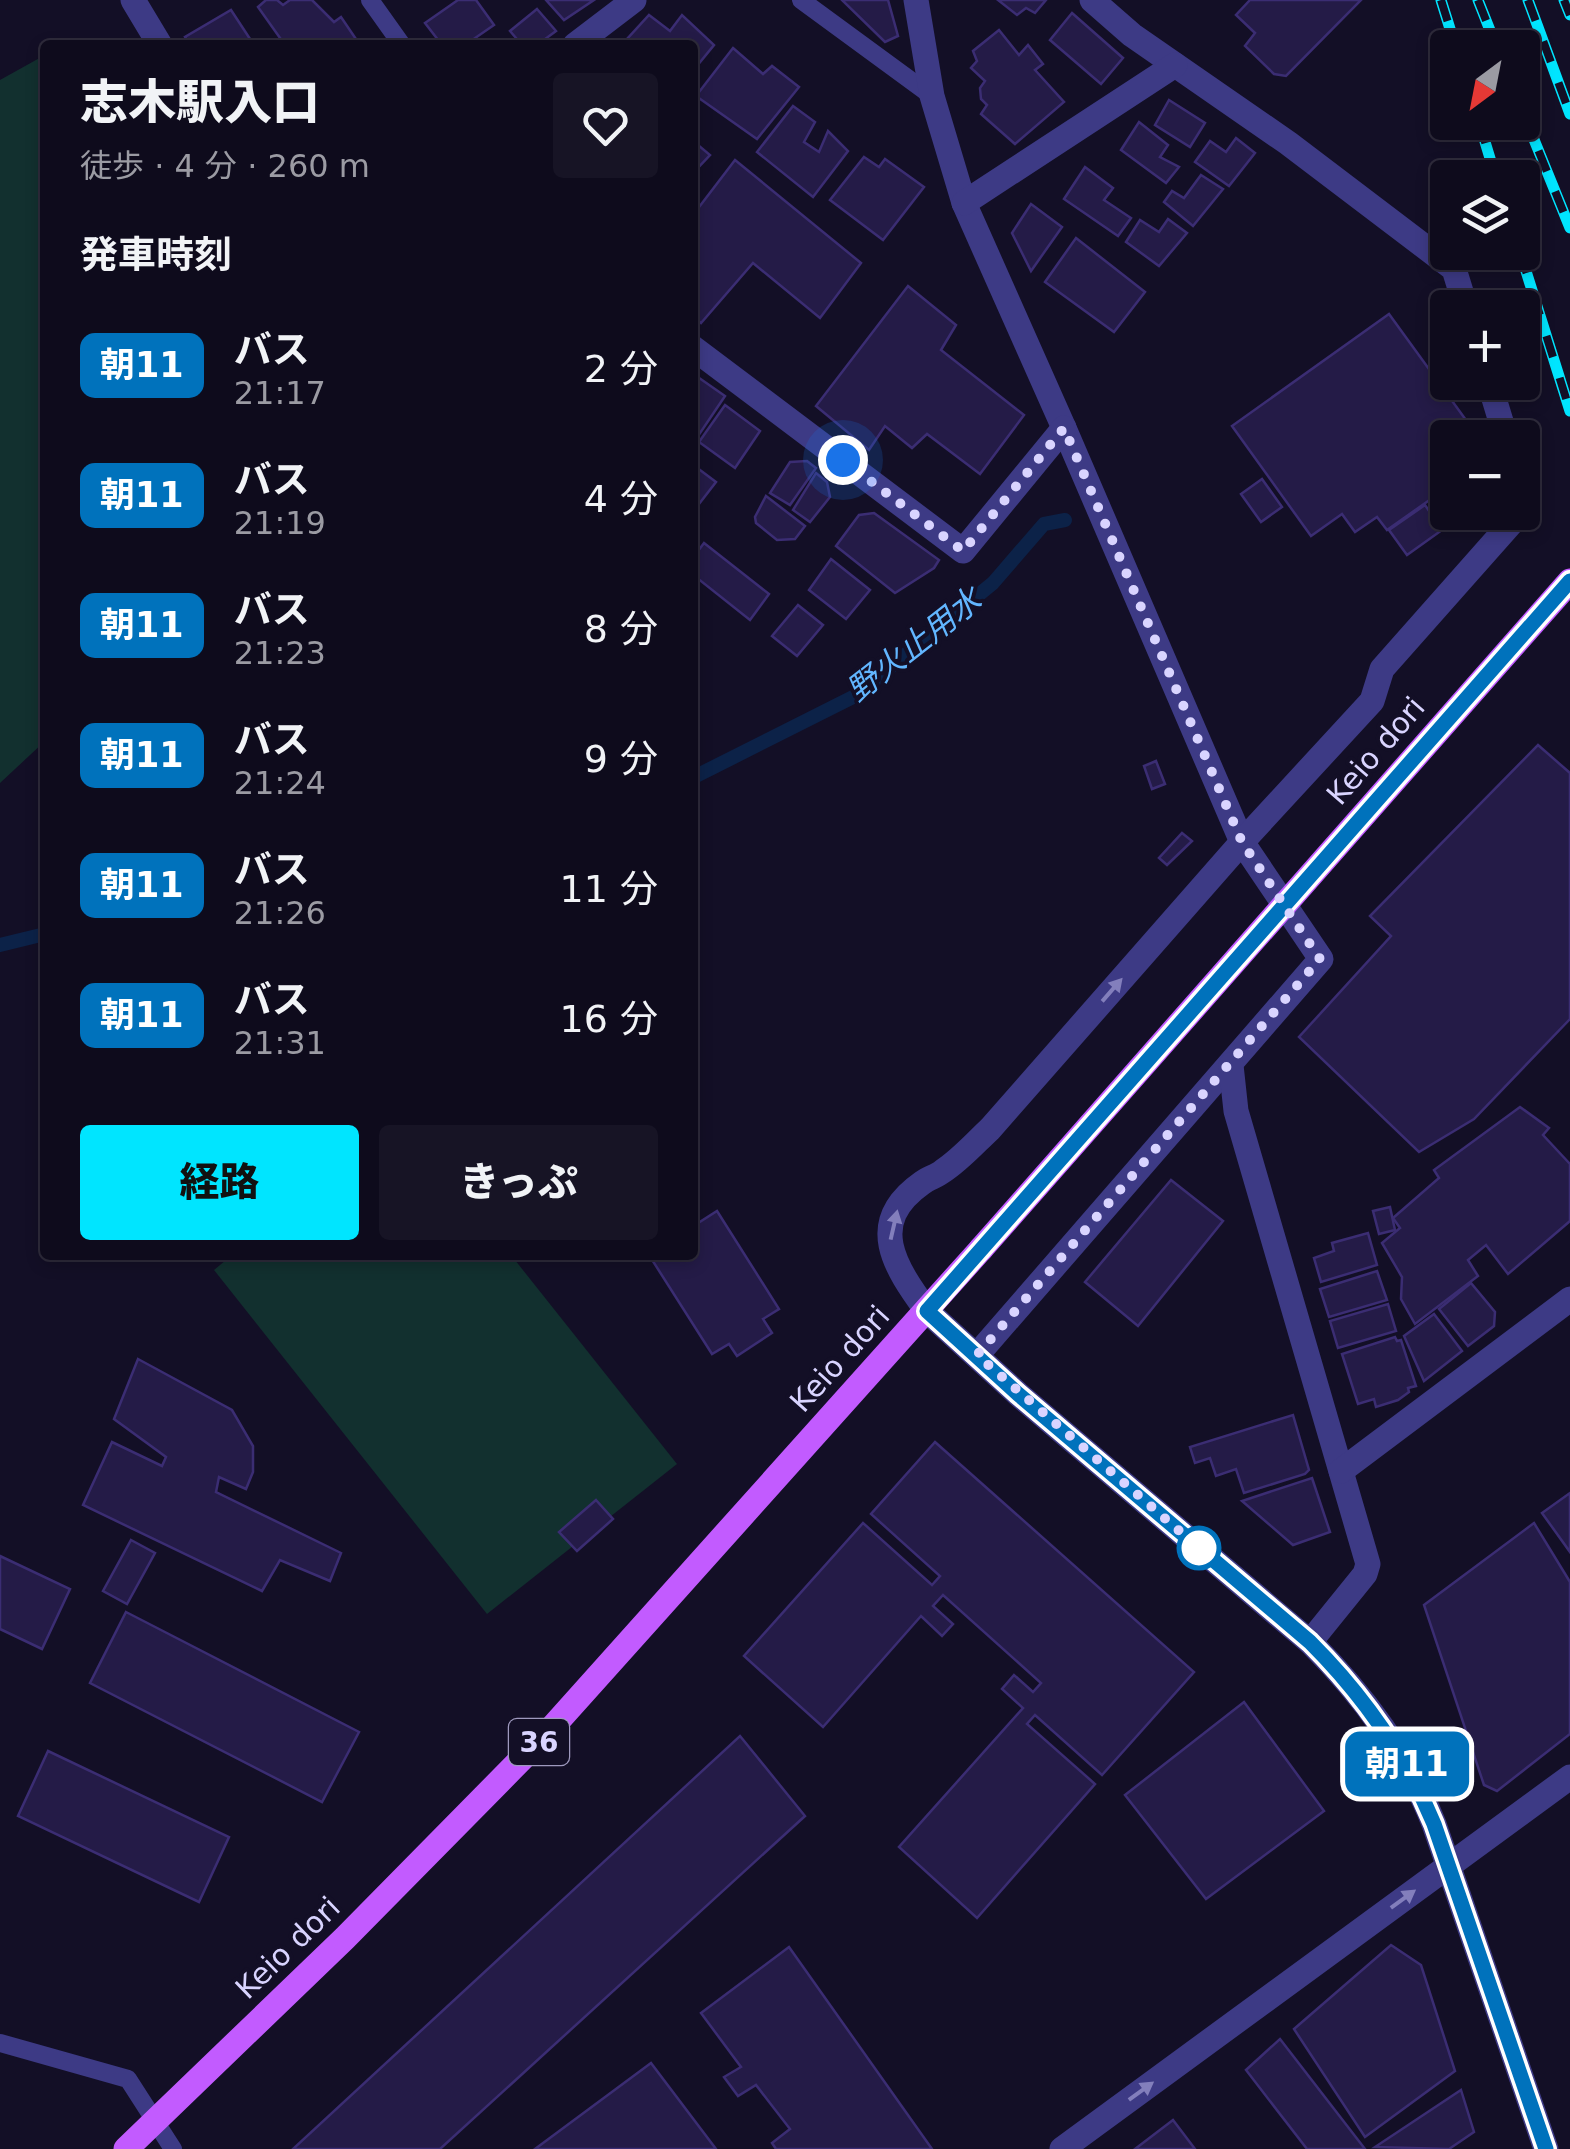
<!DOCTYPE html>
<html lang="ja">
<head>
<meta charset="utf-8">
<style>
	body { margin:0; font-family:"DejaVu Sans","Noto Sans JP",sans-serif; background:#171425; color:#f1f3f6; height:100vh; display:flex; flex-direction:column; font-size:38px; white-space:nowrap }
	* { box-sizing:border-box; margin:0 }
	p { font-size:32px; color:#9b9ba3 }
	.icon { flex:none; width:55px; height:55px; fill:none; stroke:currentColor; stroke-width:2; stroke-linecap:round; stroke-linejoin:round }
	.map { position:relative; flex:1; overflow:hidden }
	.details { position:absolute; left:40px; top:40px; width:658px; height:1220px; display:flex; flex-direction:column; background:#0e0b1c; border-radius:10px; box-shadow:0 5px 15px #0003,0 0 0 2px #2e2b3b }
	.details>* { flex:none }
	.badge { padding:0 20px; border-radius:15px; font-size:35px; line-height:65px }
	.needle { width:65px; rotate:212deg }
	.buttons { position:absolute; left:1430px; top:30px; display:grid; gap:20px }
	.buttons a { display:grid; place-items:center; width:110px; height:110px; border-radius:10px; background:#0e0b1c; box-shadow:0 5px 15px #0003,0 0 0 2px #2e2b3b; font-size:50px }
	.you { position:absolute; width:50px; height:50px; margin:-25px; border:8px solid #fff; border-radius:50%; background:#1a73e8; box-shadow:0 0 0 15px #1a73e833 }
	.map>.badge { position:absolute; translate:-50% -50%; box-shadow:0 0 0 5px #fff }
	h2 { padding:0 40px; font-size:38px; line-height:90px }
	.round { display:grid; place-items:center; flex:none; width:105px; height:105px; border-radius:10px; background:#171425 }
	.head { display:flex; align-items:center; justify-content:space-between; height:170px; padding:0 40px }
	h1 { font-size:48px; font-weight:800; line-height:75px }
	.action { display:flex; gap:20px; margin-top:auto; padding:20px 40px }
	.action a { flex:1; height:115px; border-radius:10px; background:#00e5ff; color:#111; font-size:40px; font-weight:800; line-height:115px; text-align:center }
	.action a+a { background:#171425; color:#f1f3f6 }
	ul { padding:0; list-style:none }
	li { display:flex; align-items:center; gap:30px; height:130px; padding:0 40px }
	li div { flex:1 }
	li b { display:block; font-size:38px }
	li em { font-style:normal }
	li .badge { min-width:110px; font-weight:700; text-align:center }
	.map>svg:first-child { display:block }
	.green { fill:#12302f }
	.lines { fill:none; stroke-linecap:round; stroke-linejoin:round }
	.stream { stroke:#0c2248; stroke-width:14 }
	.building { fill:#241b47; stroke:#3b2d73; stroke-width:2.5 }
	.service { stroke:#3d3a85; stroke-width:18 }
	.minor { stroke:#3d3a85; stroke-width:25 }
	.tertiary { stroke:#3d3a85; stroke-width:25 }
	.primary { stroke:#c25bff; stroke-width:25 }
	.rail-casing { stroke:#00e5ff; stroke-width:11 }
	.rail { stroke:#130f26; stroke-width:8; stroke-dasharray:22; stroke-linecap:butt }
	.primary-bridge { stroke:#c25bff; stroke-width:25 }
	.oneway { fill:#837fbc }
	.line-casing { stroke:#fff; stroke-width:22 }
	.line { stroke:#0072bc; stroke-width:15 }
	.walk { stroke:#d9d4ff; stroke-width:10; stroke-dasharray:0 18 }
	.stop-dot { fill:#fff; stroke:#0072bc; stroke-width:5 }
	.labels { text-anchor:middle; stroke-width:8; stroke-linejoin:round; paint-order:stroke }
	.shield { fill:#130f26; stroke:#9e99be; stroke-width:2.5 }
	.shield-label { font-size:28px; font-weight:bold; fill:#d9d4ff }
	.street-label { font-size:30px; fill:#d9d4ff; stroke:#130f26 }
	.water-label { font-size:32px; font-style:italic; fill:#62b6ff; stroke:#130f26 }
</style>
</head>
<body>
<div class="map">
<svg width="1570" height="2149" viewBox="0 0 1570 2149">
	<rect width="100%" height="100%" fill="#130f26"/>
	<g class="green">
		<path d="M45,55v686l-45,42v-703z"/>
		<path d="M232,1255h279l166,209 -190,150 -273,-344z"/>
	</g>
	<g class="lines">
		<g class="stream">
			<path d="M692,778l163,-82 138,-113 51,-59 21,-4"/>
			<path d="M0,945l45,-11"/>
		</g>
	</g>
	<g class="building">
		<path d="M266,0h11l6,5 7,-5h22l22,22 7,-5 19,28h-75l-27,-38z"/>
		<path d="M458,0h18l18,25 -29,20h-23l-17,-22z"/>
		<path d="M546,0h48l-30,20z"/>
		<path d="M842,0h46l10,36 -13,6z"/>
		<path d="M998,0h48l-11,13 -9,-5 -9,7z"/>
		<path d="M1250,0h111l-75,76 -12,-2 -29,-28 10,-13 -19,-18z"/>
		<path d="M537,9l19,22 -19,14h-15l-12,-14z"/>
		<path d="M231,10l23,35h-64l-5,-8z"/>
		<path d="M1072,13l51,45 -22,26 -51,-44z"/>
		<path d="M649,15l21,16 12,-16 32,30 -22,27v-27h-56l-8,-7z"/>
		<path d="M999,30l20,25 9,-10 15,19 -8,6 29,32 -49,42 -34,-30 6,-9 -6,-6 -1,-11 5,-7 -14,-13 6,-7 -4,-10z"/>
		<path d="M733,48l30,26 9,-8 27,21 -42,52 -61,-43z"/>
		<path d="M1169,100l36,23 -15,24 -35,-22z"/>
		<path d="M793,106l22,16 -11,20 15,10 9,-21 20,20 -35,46 -56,-45z"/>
		<path d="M1139,122l29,23 -8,12 19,10 -13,16 -45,-33z"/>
		<path d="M1236,138l19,15 -26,33 -34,-24 15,-21 16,11z"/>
		<path d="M692,140l18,15 -18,19z"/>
		<path d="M864,157l15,10 6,-8 39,28 -41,53 -53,-40z"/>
		<path d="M735,160l126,103 -41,55 -67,-55 -52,60 -9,-7v-91l3,-3 -2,-7z"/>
		<path d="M1085,167l28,21 -9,12 27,18 -13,18 -54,-37z"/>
		<path d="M1201,175l22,14 -30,37 -29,-24 8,-11 12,7z"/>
		<path d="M1031,204l31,23 -31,44 -19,-38z"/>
		<path d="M1168,219l19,14 -28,33 -33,-24 14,-22 19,12z"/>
		<path d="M1076,238l69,54 -31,40 -69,-50z"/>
		<path d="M908,286l48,39 -15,25 83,65 -44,59 -53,-40 -15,14 -27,-22 -16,24 -53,-44z"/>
		<path d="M1389,314l90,124h-31v49l-61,43 -10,-13 -22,15 -13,-18 -31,22 -79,-110z"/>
		<path d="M692,373l33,23 -33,49z"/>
		<path d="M725,405l35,26 -25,37 -36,-26z"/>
		<path d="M807,461l9,7 -26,37 -20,-12 20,-31z"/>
		<path d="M692,464l24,18 -24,31z"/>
		<path d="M816,473l11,9 3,15 -20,25 -17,-12z"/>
		<path d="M1262,479l20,28 -21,15 -20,-28z"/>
		<path d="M766,496l39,30 -10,13 -18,1 -21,-17 -1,-6z"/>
		<path d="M1425,505l17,25 -35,25 -18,-25z"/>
		<path d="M874,513l65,47 -5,8 -39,25 -59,-47 23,-31z"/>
		<path d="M704,543l65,51 -19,26 -58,-46v-15z"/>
		<path d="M831,559l39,31 -24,29 -37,-29z"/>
		<path d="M798,605l25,20 -26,31 -25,-20z"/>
		<path d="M1538,745l32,28v246l-96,100 -55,33 -120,-115 92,-101 -21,-20z"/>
		<path d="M1156,761l9,23 -13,5 -8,-23z"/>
		<path d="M1182,833l10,8 -25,24 -8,-7z"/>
		<path d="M1520,1107l29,21 -6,7 27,29v57l-62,53 -22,-29 -18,15 10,16 -63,48 -14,-25 1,-22 -20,-34 18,-15 -7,-10 46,-40 -5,-8z"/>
		<path d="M1171,1180l52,41 -85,105 -53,-44z"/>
		<path d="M1390,1207l5,23 -16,4 -6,-23z"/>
		<path d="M717,1211l62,98 -16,10 9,14 -35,23 -8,-12 -17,10 -63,-99h43v-28z"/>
		<path d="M1368,1233l9,32 -56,17 -7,-24 20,-7 -2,-8z"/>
		<path d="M1377,1271l10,29 -58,17 -9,-28z"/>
		<path d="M1471,1283l24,29 -1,14 -26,20 -29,-37z"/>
		<path d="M1388,1304l8,27 -58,17 -8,-27z"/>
		<path d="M1434,1314l28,37 -38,30 -20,-45z"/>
		<path d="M1395,1337l2,4 4,-1 15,46 -8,2 1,4 -11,8 -22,7 -2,-8 -16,5 -16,-50z"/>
		<path d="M138,1359l94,51 21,36v26l-7,17 -27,-12 -3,15 125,61 -11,28 -50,-21 -18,31 -179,-86 29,-63 50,24 4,-9 -52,-38z"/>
		<path d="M1293,1415l16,55 -4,4 -61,19 -8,-24 -20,7 -6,-18 -15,5 -5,-16z"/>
		<path d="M935,1442l259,230 -92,103 -67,-60 -8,9 68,60 -118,134 -78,-71 124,-139 -21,-19 12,-14 19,17 8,-9 -98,-88 -10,11 20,18 -11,12 -21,-20 -98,111 -79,-71 119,-133 69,62 8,-9 -69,-62z"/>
		<path d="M1312,1478l18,54 -37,13 -51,-44z"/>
		<path d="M1570,1493v59l-28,-39z"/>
		<path d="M596,1500l17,19 -36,32 -18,-19z"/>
		<path d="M1534,1523l36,59v152l-73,57 -13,-6 -60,-180z"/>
		<path d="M131,1540l24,13 -28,51 -24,-13z"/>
		<path d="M0,1556l70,33 -28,60 -42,-20z"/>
		<path d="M126,1612l233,120 -37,70 -232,-119z"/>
		<path d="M1244,1702l80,109 -118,88 -81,-104z"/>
		<path d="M740,1736l65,80 -365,333h-147z"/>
		<path d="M48,1751l181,86 -30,65 -181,-86z"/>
		<path d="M1391,1945l30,20 34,106 -90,66 -71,-108z"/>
		<path d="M789,1947l143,202h-156l-4,-6 18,-14 -34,-44 -18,11 -14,-19 17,-10 -40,-54z"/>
		<path d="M1280,2039l85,110h-58l-61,-79z"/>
		<path d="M651,2063l65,86h-181z"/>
		<path d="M1461,2090l13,42 -25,17 -74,-2z"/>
		<path d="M1173,2120l22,29h-60z"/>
	</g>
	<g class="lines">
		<g class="service">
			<path d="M370,0l32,45"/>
			<path d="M801,0l131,96"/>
			<path d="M0,2043l128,36 45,70"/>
		</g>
		<g class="minor">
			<path d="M133,0l27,45"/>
			<path d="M916,0l16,96 32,107 100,225 178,414 79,117 -344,396"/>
			<path d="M1092,0l40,35 156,108 166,126 12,39"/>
			<path d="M575,45l59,-45"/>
			<path d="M964,203l211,-138"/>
			<path d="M692,347l271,204 101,-123"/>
			<path d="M1489,382l17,56"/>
			<path d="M1231,1065l5,46 132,453 -3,10 -55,68"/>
			<path d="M927,1311c-32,-44 -62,-88 -5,-128 7,-5 15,-7 21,-12 17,-11 32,-28 47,-42l252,-287 130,-141 10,-32 139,-157"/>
			<path d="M1341,1471l229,-172"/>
			<path d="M1062,2149l508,-372"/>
		</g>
		<path class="tertiary" d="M927,1311l91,83 292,248c54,54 96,111 124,182l112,325"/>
		<path class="primary" d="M126,2149l219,-211 204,-207 432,-482"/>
		<defs>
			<g id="rail">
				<path d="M1441,0l15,48"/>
				<path d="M1478,0l19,48"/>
				<path d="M1528,0l42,114"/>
				<path d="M1564,0l6,15"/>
				<path d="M1522,110l48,118"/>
				<path d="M1479,122l17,56"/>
				<path d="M1520,252l50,159"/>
			</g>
		</defs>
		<use href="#rail" class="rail-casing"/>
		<use href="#rail" class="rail"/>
		<path class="primary-bridge" d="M981,1249l589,-668"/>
	</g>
	<defs><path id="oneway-solid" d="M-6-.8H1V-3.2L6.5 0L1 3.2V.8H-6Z" transform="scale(2.5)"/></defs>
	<g class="oneway">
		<use href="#oneway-solid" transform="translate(1112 990) rotate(-49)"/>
		<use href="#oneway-solid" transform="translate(894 1225) rotate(-77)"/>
		<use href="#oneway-solid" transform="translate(1403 1899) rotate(-36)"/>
		<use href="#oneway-solid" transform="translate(1141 2091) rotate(-36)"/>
	</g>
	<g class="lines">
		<defs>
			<path id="line" d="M1546,2149l-112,-325c-29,-70 -70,-128 -124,-182l-292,-248 -91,-83 643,-730"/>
		</defs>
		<use href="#line" class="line-casing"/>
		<use href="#line" class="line"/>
		<path class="walk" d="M843,460l120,91 101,-123 178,414 78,117 -343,396 222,193"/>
	</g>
	<circle class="stop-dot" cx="1199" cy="1548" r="20"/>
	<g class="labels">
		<rect class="shield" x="509" y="1719" width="60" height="46" rx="8"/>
		<g class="shield-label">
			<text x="539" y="1752">36</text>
		</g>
		<g class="street-label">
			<text transform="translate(1376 751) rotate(-49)" y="10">Keio dori</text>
			<text transform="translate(840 1359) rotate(-48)" y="10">Keio dori</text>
			<text transform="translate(288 1948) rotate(-44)" y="10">Keio dori</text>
		</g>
		<g class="water-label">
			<text transform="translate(914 645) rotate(-38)" y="11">野火止用水</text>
		</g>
	</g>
</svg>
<div class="buttons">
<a><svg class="needle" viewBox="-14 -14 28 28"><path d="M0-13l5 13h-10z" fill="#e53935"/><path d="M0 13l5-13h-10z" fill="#9b9ba3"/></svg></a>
<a><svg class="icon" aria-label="layers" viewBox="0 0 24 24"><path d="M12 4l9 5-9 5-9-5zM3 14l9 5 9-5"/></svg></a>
<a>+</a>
<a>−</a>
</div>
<div class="you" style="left:843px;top:460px"></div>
<b class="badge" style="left:1407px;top:1764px;background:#0072bc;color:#fff">朝11</b>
<section class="details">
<div class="head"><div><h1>志木駅入口</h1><p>徒歩 · 4 分 · 260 m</p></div><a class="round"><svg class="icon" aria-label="heart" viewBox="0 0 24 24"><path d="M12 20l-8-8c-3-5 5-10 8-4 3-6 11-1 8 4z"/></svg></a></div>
<h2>発車時刻</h2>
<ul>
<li><span class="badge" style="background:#0072bc;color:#fff">朝11</span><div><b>バス</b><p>21:17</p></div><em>2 分</em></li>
<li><span class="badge" style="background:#0072bc;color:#fff">朝11</span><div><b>バス</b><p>21:19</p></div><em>4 分</em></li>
<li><span class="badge" style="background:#0072bc;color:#fff">朝11</span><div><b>バス</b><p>21:23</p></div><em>8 分</em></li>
<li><span class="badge" style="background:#0072bc;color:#fff">朝11</span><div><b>バス</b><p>21:24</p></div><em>9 分</em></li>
<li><span class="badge" style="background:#0072bc;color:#fff">朝11</span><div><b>バス</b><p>21:26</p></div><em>11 分</em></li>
<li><span class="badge" style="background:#0072bc;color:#fff">朝11</span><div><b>バス</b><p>21:31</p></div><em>16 分</em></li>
</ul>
<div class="action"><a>経路</a><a>きっぷ</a></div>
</section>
</div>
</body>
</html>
